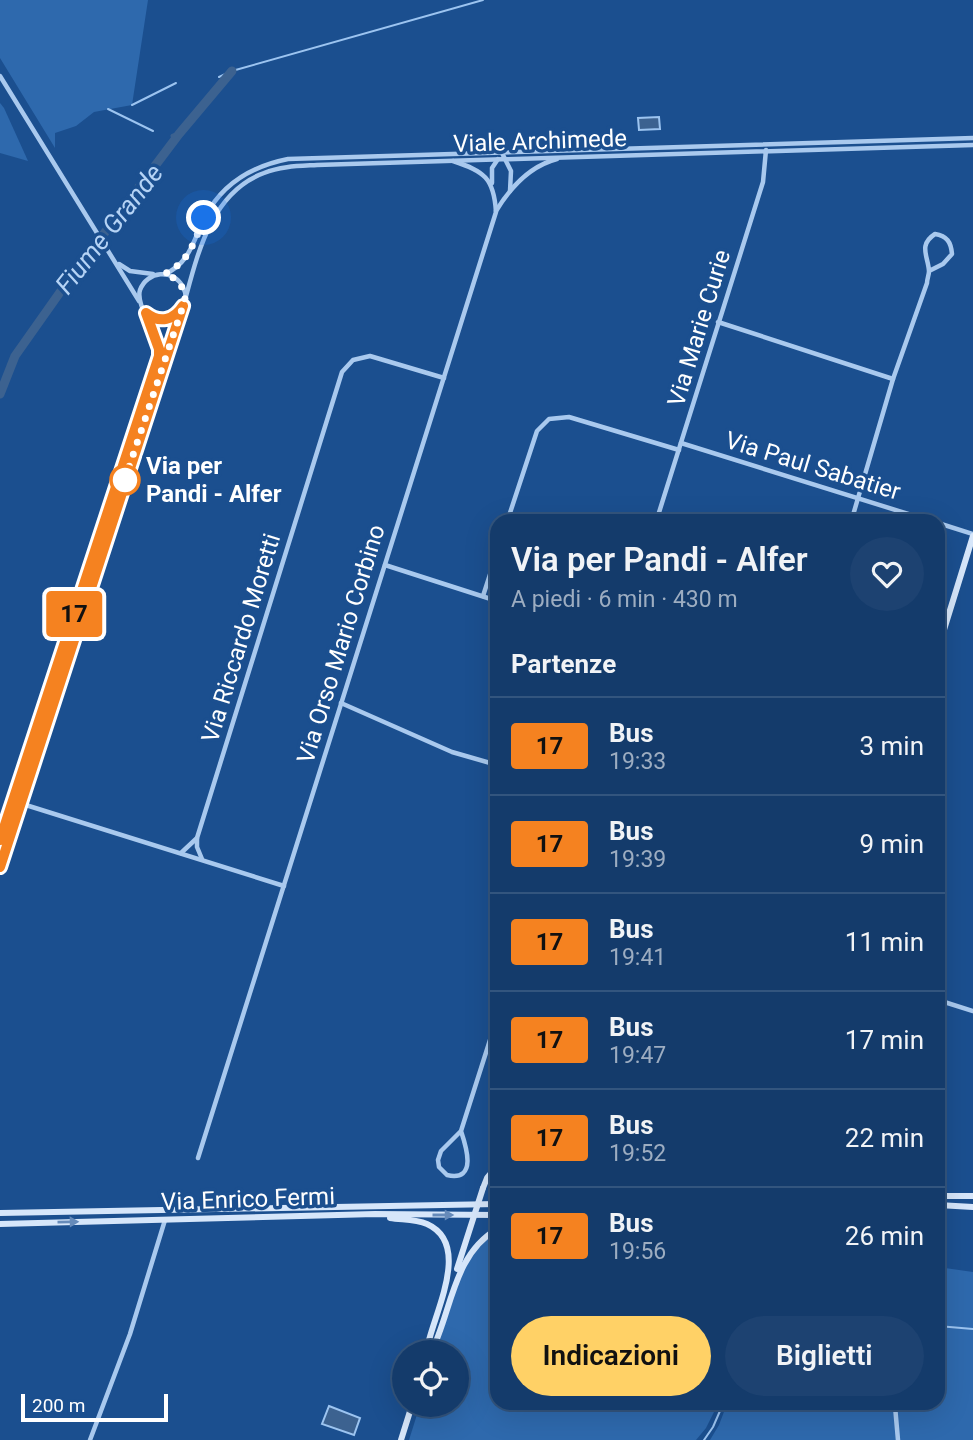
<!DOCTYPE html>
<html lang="it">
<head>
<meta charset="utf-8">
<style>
	body { margin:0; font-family:Roboto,sans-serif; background:#1d4271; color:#f1f3f6; height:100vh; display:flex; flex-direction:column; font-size:26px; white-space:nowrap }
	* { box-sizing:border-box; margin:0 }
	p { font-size:23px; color:#9dadc1 }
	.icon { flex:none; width:38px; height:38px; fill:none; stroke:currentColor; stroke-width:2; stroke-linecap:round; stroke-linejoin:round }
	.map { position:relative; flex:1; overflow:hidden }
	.details { position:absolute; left:490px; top:514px; width:455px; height:896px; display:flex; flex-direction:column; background:#143b6b; border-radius:21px; box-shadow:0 7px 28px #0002,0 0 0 2px #33557e }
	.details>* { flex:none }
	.badge { padding:0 14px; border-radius:5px; font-size:24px; line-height:46px }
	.tools { position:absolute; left:392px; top:1340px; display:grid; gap:14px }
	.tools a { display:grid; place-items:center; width:77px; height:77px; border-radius:50%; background:#143b6b; box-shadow:0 7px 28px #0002,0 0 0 2px #33557e; font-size:35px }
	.scale { position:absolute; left:21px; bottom:18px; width:147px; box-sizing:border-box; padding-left:7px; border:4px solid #fff; border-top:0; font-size:19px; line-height:24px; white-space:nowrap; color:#fff; -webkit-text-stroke:5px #1b4f8f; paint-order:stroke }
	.you { position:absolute; width:35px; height:35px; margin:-18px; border:5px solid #fff; border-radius:50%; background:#1a73e8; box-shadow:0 0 0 10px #1a73e833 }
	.map>.badge { position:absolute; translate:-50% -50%; box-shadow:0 0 0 4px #fff }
	h2 { padding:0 21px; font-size:26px; line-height:63px }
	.round { display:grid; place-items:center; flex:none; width:74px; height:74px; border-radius:37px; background:#1d4271 }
	.summary { display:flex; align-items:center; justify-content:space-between; height:119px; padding:0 21px }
	h1 { font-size:33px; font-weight:600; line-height:52px }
	.action { display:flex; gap:14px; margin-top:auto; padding:14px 21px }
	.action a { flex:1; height:80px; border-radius:42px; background:#ffd166; color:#111; font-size:28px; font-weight:600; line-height:80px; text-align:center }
	.action a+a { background:#1d4271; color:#f1f3f6 }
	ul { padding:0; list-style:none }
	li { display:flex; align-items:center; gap:21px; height:98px; padding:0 21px; border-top:2px solid #33557e }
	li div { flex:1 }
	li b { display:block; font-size:26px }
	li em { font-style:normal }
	li .badge { min-width:77px; font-weight:700; text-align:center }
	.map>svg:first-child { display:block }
	.green { fill:#2e69ad }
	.water { fill:#3c6290; stroke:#9cc4f0; stroke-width:2 }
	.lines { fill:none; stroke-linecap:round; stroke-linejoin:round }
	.stream { stroke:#9cc4f0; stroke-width:2 }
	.canal { stroke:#3c6290; stroke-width:5 }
	.river { stroke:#3c6290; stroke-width:9 }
	.street { stroke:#a9c9ee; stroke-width:4.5 }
	.secondary { stroke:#d6e6fa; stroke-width:6 }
	.secondary-bridge { stroke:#d6e6fa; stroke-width:6 }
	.oneway { fill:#668bba }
	.line-casing { stroke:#fff; stroke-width:16 }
	.line { stroke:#f58220; stroke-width:10 }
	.walk { stroke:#fff; stroke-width:7; stroke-dasharray:0 12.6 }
	.stop-dot { fill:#fff; stroke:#f58220; stroke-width:3.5 }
	.labels { text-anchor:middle; stroke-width:7; stroke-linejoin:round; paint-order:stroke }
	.street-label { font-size:24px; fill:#fff; stroke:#1b4f8f }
	.stop-label { font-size:24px; font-weight:bold; fill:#fff; stroke:#1b4f8f; text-anchor:start }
	.water-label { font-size:26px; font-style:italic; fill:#b5d3f5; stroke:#1b4f8f }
</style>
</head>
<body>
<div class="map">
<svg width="973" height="1440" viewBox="0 0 973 1440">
	<rect width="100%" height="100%" fill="#1b4f8f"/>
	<g class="green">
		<path d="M0,0h148l-16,105 -38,7 -18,14 -21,7v15l-55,-90z"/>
		<path d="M0,103l4,5 24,53 -28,-8z"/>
		<path d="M497,1231v173h221l-12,24 -10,12h-287l11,-35h37v-52h-21l25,-80 14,-25z"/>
		<path d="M938,1267l35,5v168h-263l9,-15 8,-21h211z"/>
	</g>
	<g class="water">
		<path d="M659,117l1,12 -21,1 -1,-12z"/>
		<path d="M329,1406l31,12 -6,17 -32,-11z"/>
	</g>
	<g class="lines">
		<g class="stream">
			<path d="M219,77l13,-6 251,-71"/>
			<path d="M132,105l44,-22"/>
			<path d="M108,109l45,22"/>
			<path d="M938,1326l35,3"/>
			<path d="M704,1440l9,-13 10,-23"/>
		</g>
		<path class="canal" d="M173,136l6,-2"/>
		<path class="river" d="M0,394l15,-38 48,-68 116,-154 53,-63"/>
		<g class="street">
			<path d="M0,76l139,225"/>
			<path d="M501,151l10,20 -1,20"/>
			<path d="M492,183v-15l6,-9"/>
			<path d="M496,211c14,-23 34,-45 61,-52"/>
			<path d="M119,264l11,7 23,3"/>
			<path d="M165,274c26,-12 28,-34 40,-57 17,-33 48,-51 83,-58l685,-21"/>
			<path d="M185,300c13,-48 27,-108 79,-127 17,-7 36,-7 53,-8l656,-20"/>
			<path d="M718,322l175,57"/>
			<path d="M681,443l253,79"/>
			<path d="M507,522l30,-91 12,-12 20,-2 110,33"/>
			<path d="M656,522l107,-340 3,-32"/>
			<path d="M851,522l42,-143 34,-96c0,-4 2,-8 2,-12 -1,-15 -11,-26 6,-37 12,2 16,8 17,20l-9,10 -14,7"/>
			<path d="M938,523l35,11"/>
			<path d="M385,565l112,36"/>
			<path d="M483,596l14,-43"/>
			<path d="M341,703l111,49 45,13"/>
			<path d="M13,801l271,85"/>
			<path d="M197,838v9l5,12"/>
			<path d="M0,840l159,-484c0,-20 -24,-51 -19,-66 7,-19 33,-22 43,-3 12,24 -17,41 -37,26"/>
			<path d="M181,853l16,-15 145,-466 11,-12 17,-4 74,22"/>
			<path d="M0,867l181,-555"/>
			<path d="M938,1000l35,11"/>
			<path d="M461,1131c5,15 17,51 -14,44l-8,-8 -1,-7 3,-9 20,-20 36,-113"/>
			<path d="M198,1158l298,-946c-2,-34 -12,-41 -43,-51"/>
			<path d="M895,1406l3,34"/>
			<path d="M90,1440l40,-106 35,-114"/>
		</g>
		<g class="secondary">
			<path d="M938,649l35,-113"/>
			<path d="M483,1188l4,-10 10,-12"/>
			<path d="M938,1196h35"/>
			<path d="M938,1205l35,2"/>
			<path d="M0,1213l497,-9"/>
			<path d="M390,1218c12,2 25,1 37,6 47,21 4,94 -1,129"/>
			<path d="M0,1224l375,-10 122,1"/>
			<path d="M431,1353c21,-43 22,-98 66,-124"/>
			<path d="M401,1440l11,-35"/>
		</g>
		<path class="secondary-bridge" d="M457,1269l26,-81"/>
	</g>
	<defs><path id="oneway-solid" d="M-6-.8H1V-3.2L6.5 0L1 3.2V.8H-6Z" transform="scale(1.75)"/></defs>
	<g class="oneway">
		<use href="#oneway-solid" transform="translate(443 1215)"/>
		<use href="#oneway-solid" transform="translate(68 1222) rotate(-1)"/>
	</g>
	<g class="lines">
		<defs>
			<path id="line" d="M0,840l159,-484v-7l-13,-36c14,11 28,7 37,-7l-183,561"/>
		</defs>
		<use href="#line" class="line-casing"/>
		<use href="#line" class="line"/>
		<path class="walk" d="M125,480l-4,11 64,-191c-1,-14 -7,-22 -21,-26 26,-12 30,-33 40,-56"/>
	</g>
	<circle class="stop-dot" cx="125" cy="480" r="14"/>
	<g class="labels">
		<g class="street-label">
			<text transform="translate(540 141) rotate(-2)" y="8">Viale Archimede</text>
			<text transform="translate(699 328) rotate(-73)" y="8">Via Marie Curie</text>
			<text transform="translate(813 466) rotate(17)" y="8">Via Paul Sabatier</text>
			<text transform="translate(241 638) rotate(-73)" y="8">Via Riccardo Moretti</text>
			<text transform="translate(341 644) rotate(-73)" y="8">Via Orso Mario Corbino</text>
			<text transform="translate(248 1199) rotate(-2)" y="8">Via Enrico Fermi</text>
		</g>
		<g class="stop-label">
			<text x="146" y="474">Via per<tspan x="146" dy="28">Pandi - Alfer</tspan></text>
		</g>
		<g class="water-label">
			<text transform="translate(109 229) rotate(-52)" y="9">Fiume Grande</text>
		</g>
	</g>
</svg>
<div class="tools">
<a><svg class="icon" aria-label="locate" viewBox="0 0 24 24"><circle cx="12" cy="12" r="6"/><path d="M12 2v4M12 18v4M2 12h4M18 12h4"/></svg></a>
</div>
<div class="scale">200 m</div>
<div class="you" style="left:204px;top:218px"></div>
<b class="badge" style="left:74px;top:614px;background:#f58220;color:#111">17</b>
<section class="details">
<div class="summary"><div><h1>Via per Pandi - Alfer</h1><p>A piedi · 6 min · 430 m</p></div><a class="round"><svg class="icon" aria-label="heart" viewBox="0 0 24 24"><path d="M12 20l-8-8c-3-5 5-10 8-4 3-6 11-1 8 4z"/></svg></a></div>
<h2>Partenze</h2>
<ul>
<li><span class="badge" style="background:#f58220;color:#111">17</span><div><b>Bus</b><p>19:33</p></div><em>3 min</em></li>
<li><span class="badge" style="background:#f58220;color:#111">17</span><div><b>Bus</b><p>19:39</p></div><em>9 min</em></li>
<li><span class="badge" style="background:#f58220;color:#111">17</span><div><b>Bus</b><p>19:41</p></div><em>11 min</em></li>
<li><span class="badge" style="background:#f58220;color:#111">17</span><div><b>Bus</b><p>19:47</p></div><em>17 min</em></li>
<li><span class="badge" style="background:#f58220;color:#111">17</span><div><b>Bus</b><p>19:52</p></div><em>22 min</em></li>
<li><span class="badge" style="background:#f58220;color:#111">17</span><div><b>Bus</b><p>19:56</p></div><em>26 min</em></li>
</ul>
<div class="action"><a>Indicazioni</a><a>Biglietti</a></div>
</section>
</div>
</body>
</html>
